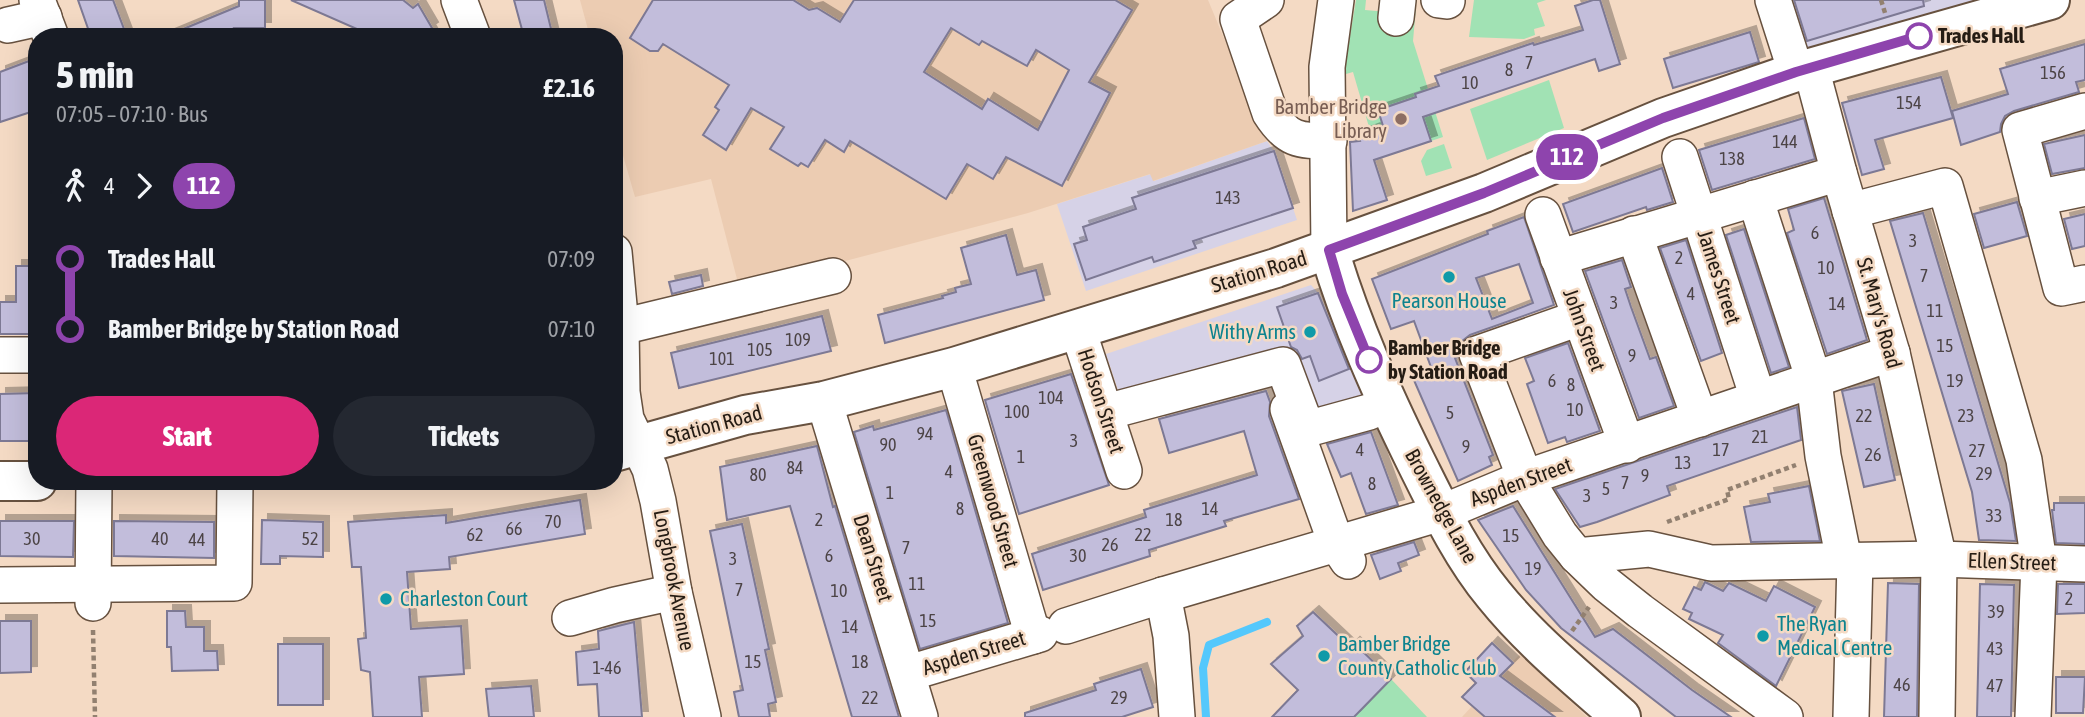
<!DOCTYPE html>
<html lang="en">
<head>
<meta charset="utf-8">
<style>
	body { margin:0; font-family:"Asap Condensed",sans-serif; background:#242831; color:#f1f3f6; height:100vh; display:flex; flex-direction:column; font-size:26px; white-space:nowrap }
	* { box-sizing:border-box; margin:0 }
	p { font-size:23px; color:#9ea1a6 }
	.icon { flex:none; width:38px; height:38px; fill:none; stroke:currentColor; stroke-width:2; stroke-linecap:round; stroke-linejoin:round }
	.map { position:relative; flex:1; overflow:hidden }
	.sheet { position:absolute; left:28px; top:28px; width:595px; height:462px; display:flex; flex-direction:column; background:#171b24; border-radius:28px; box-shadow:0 7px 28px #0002 }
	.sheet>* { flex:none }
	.badge { padding:0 14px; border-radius:23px; font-size:24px; line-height:46px }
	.map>.badge { position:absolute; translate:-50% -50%; box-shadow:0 0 0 4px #fff }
	.legs { display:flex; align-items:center; gap:10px; height:77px; padding:0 28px; font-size:23px }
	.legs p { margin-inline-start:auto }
	.overview { display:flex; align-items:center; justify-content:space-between; height:119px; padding:0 28px }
	h1 { font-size:38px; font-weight:800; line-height:52px }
	.action { display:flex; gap:14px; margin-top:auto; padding:14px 28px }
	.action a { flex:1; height:80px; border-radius:42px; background:#db2777; color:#fff; font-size:28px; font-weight:800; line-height:80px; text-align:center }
	.action a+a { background:#242831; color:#f1f3f6 }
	ul { padding:0 28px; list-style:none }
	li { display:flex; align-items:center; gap:24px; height:70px; font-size:26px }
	li i { display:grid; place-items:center; width:10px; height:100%; margin:0 9px; background:currentColor }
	li i::after { content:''; width:18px; height:18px; margin:-9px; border:5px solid; border-radius:50%; background:#171b24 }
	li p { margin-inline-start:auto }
	li:first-child i { background:linear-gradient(#0000 50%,currentColor 0) }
	li:last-child i { background:linear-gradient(currentColor 50%,#0000 0) }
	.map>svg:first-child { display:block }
	.commercial { fill:#d6d2e7 }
	.built { fill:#ecccb2 }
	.green { fill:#a1e2b4 }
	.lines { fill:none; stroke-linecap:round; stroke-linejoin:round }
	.stream { stroke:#54c8fc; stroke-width:8 }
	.building { fill:#c2bddb; stroke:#7d7994; stroke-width:2; fill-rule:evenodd; filter:url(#shadow) }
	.minor-casing { stroke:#67513f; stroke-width:38 }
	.major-casing { stroke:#67513f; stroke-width:42 }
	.path { stroke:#928070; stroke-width:4.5; stroke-dasharray:5 3.5; stroke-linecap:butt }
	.minor { stroke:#fff; stroke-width:35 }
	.major { stroke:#fff; stroke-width:38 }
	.line-1-casing { stroke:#fff; stroke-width:16 }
	.line-1 { stroke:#8e44ad; stroke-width:10 }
	.stop-1-dot { fill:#fff; stroke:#8e44ad; stroke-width:3.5 }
	.education-dot { fill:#8d6e63; stroke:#f4dac4; stroke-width:2.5 }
	.culture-dot { fill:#0f9aa8; stroke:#f4dac4; stroke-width:2.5 }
	.labels { text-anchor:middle; stroke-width:5; stroke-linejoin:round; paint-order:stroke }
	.number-label { font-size:18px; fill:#4c4446 }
	.stop-label { font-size:21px; font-weight:bold; fill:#251c14; stroke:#f4dac4; text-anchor:start }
	.education-label { font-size:21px; fill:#785e54; stroke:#f4dac4; text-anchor:end }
	.street-label { font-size:21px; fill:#251c14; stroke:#f4dac4 }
	.culture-label { font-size:21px; fill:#0d838f; stroke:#f4dac4; text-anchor:start }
</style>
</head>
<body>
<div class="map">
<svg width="2085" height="717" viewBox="0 0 2085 717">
	<defs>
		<filter id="shadow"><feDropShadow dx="6" dy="-6" stdDeviation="0" flood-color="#0004"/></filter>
	</defs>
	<rect width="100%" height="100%" fill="#f4dac4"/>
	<g class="commercial">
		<path d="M1760,0h259l-238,69z"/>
		<path d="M1267,141l7,10 23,69 -211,71 -29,-87 94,-30 3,7z"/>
		<path d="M1311,285l7,8 48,113 -59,23 -24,-64 -159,43 -18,-54z"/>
	</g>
	<g class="built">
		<path d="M580,0h628l59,141 -114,40 -3,-7 -122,39 -198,52 -92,18 -27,-104 -76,18 -21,-73v-87h-24z"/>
		<path d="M1520,654l67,63h-125z"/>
	</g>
	<g class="green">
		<path d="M1356,0h10l-1,10 23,2 28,-5 -3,34 30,96 -12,4 -11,-31 -1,-17 -4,1 1,3 -38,13 14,44 -14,4 -25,-86 -7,2 -1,-8z"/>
		<path d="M1474,0h72l-9,3 8,23 -11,3 1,6 -11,4 -55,-2z"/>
		<path d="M1549,80l15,48 -77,32 -17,-51z"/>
		<path d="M1444,144l8,24 -26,8 -5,-15 6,-11z"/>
		<path d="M1391,679l36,38h-73z"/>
	</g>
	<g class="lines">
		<path class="stream" d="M1206,717l-3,-49 6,-23 58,-23"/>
	</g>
	<g class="building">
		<path d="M78,0h35l14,37h-36z"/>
		<path d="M239,0h26v28h-31l3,9h-73l75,-31z"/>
		<path d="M291,0h112l10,8 5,-4 14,24 -3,2 4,7h-58z"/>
		<path d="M514,0h30l9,37h-29z"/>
		<path d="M653,0h140l16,10 8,-2 23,14 14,-22h261l17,10 -43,72 21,11 -48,93 -56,-29 -13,22 -26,-15 -21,35 -96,-58 -6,11 -19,-12 -17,27 -7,-4 -3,3 -28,-17 14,-22 -33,-19 -25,42 -23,-15 16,-25 -4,-3 14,-22 -66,-41 -5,7h-8l-20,-13zM951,28l28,17 3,-4 45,25 9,-16 33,20 -31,60 -50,-31 -6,10 -58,-37z"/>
		<path d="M1593,0h7l20,64 -21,7 -4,-12 -172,58 8,24 -57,19 13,40 -34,11 -3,-69 10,-1 -2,-6 25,-9 -5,-16 38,-13 -1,-3 24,-8 -4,-10 98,-33 1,2 49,-15 -8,-24z"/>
		<path d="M1794,0h129l1,6 -117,35z"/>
		<path d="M1750,32l9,30 -86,26 -9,-29z"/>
		<path d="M2085,44v36l-9,2 3,10 -65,19 -9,5 -4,8 -1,8 -39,13 -9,-34 56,-17 -8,-25z"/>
		<path d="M37,58v52l-37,12v-50z"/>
		<path d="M1941,77l12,41 -78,22 9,29 -22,6 -20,-72z"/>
		<path d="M1804,118l11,41 -103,31 -13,-40z"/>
		<path d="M2085,135v33l-33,6 -8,-30z"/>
		<path d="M1274,151l19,57 -100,33 3,7 -42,14 -2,-5 -66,23 -12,-36 13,-4 -4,-13 53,-18 -4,-11z"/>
		<path d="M1662,168l11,34 -26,8 -1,-3 -73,25 -10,-28z"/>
		<path d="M1824,198l43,142 -40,14 -40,-121 7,-3 -6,-21z"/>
		<path d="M2017,202l10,34 -43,12 -10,-34z"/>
		<path d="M1923,213l87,290 6,38 -37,-1 -7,-48 -82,-271z"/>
		<path d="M2085,214v32l-13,3 -8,-30z"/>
		<path d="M1524,217l30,88 -84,30 -9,7 -4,8 1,7 -3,1 38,97 -4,2 3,8 -34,16 -45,-103 19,-8 -18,-49 -23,8 -19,-50 116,-45 -1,-3zM1519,264l14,39 -41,16 -16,-41z"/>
		<path d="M1744,229l45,138 -18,6 -45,-138z"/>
		<path d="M1006,235l11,40 19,-5 8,30 -159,43 -7,-28 65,-17 -1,-2 14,-4 -1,-4 16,-4 -10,-36z"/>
		<path d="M1686,240l36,113 -21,8 -41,-113z"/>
		<path d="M1622,260l9,27 -6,2 6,18 19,52 6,-2 18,49 -35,12 -54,-147z"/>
		<path d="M16,266h21v68h-37v-32h16z"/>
		<path d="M701,275l2,11 -31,8 -3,-12z"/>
		<path d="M1318,293l31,76 -30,12 -9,-25 -8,3 -5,-9 -6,-3 -14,-40z"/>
		<path d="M822,316l9,35 -152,37 -8,-35z"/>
		<path d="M1568,343l32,88 -33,11 -2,-5 -17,6 -21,-59 7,-3 -9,-23z"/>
		<path d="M1071,374l38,111 -90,29 -34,-114z"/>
		<path d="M1874,384l21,96 -31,7 -22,-96z"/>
		<path d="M1266,391l4,11 -1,14 30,83 -75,22 2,5 -77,24 1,6 -107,34 -11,-36 114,-37 -2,-7 113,-35 -13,-44 -75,22 -10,-34z"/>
		<path d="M37,393v48h-37v-47z"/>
		<path d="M1797,407l4,33 -134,46 3,9 -73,27 -17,5 -25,-38z"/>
		<path d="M946,410l62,213 -88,26 -66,-217 19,-6 1,4z"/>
		<path d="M1371,432l27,73 -32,9 -15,-41 -10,4 -14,-33z"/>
		<path d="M817,446l16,61 2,-1 64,211h-47l-62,-211 -63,14 -7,-53z"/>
		<path d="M1809,486l11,55 -69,1 -7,-35 26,-5 -2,-8z"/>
		<path d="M580,500l5,34 -136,23 1,12 -43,3 4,57 50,-3 3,48 -45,3 3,40h-49l-3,-45 -9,-2 -3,-31 8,-1 -5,-71h-9l-4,-45 98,-7v8z"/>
		<path d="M2054,503h31v41l-29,-1 -4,-33h2z"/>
		<path d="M1513,506l82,131 18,-8 79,61 39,27h-55l-115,-89 -35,-38 -48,-70z"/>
		<path d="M262,520l61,2v35l-43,-1v8h-19z"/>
		<path d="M0,521h74l-1,36 -73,-1z"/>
		<path d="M114,521l100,1v36l-100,-2z"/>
		<path d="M742,524l27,125 -4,1 11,52 -8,2 2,13h-31l-5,-25 9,-2 -33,-159z"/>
		<path d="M1414,542l5,13 -21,8 3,8 -21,8 -9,-24z"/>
		<path d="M1705,582l18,9 6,-8 37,18 8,-15 41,21 -39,79 -58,-43 5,-8 -34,-16 3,-6 -9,-4 11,-22 7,3z"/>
		<path d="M1888,583l31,1 -2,133h-33z"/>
		<path d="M1980,584l34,1 -3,132h-34z"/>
		<path d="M2058,584h27v29l-28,1z"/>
		<path d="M167,611h18l1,16h18v24h13l1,19 -46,1 -1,-24h-4z"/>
		<path d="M1313,612l37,35 4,-4 37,36 -37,38h-82l26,-27 -27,-26 32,-28 -6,-10z"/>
		<path d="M0,621h31v51l-31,1z"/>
		<path d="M634,622l8,95h-43l-2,-33 -19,1 -2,-33 23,-3 -1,-18z"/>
		<path d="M1492,643l21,20 -13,13 55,41h-70l-23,-20 14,-14 -11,-11z"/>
		<rect x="278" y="644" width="45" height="61"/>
		<path d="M1141,669l12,38 -31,10h-97v-4l71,-23 -2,-6z"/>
		<path d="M2056,677h29l-2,36h-27z"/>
		<path d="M531,686l3,31h-45l-3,-28z"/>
	</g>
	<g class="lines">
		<defs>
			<g id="minor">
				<path d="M37,0l14,37"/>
				<path d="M459,0l14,37"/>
				<path d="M1266,0l-28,19 32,94c17,27 29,28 59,28"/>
				<path d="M1439,0l8,1"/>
				<path d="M1773,0l23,72"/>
				<path d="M1396,18l2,-18"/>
				<path d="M8,25l36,-8"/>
				<path d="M1811,68l28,105 53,180 47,206 -2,158"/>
				<path d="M2085,111l-65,19 41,158 24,-5"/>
				<path d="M1680,157l78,241"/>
				<path d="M1755,198l59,182 9,76 21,104"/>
				<path d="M2037,198l48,-10"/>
				<path d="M1850,211l95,-25 79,274 15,103 -6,154"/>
				<path d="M1543,215l84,230"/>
				<path d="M1634,234l66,185"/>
				<path d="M1329,250l-2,-183 9,-67"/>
				<path d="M614,252l7,75 1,65 4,27 24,50 8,32 16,91 29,125"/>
				<path d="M1558,258l281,-85"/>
				<path d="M1579,318l-102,36 48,124 35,57 17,21 29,28 34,27 145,106"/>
				<path d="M621,327l212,-51"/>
				<path d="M1078,330l46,141"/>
				<path d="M0,355h37"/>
				<path d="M954,367l79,269"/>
				<path d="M824,401l96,316"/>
				<path d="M1288,409l48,134 12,18"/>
				<path d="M1106,412l177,-47 24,64 62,-17 18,-8"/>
				<path d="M1577,556l72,-7 62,14 228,-4 146,5"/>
				<path d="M0,585l234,-2 1,-102"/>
				<path d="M1163,595l8,41 6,81"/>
				<path d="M93,603l1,-122"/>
				<path d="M570,618l45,-13 59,-13"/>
				<path d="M1066,626l97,-31 278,-82 84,-35 367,-125"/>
				<path d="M909,673l131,-39"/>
				<path d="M1851,717l4,-157"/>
			</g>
			<g id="major">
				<path d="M1329,250c22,74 53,143 87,212 23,46 45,93 78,133 37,46 83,83 127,122"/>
				<path d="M614,452l131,-37 79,-14 130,-34 322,-99 208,-75 179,-75 133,-46 254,-72"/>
				<path d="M0,481h37"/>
			</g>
		</defs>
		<use href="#minor" class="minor-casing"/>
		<use href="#major" class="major-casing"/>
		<g class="path">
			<path d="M1881,0l5,16"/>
			<path d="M1667,522l62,-23 -2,-9 69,-25"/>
			<path d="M93,630l2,87"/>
			<path d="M1572,631l17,-24"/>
		</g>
		<use href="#minor" class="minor"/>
		<use href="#major" class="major"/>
	</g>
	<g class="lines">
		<defs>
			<path id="line-1" d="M1369,360l-27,-66 -13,-44 155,-57 179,-75 133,-46 123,-36"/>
		</defs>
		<use href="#line-1" class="line-1-casing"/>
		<use href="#line-1" class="line-1"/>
	</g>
	<g class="stop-1-dot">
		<circle cx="1919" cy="36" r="12"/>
		<circle cx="1369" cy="360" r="12"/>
	</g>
	<circle class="education-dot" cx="1401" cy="119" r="7"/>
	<g class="culture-dot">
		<circle cx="1449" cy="277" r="7"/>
		<circle cx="1310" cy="332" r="7"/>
		<circle cx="386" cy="599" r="7"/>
		<circle cx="1763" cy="636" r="7"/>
		<circle cx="1324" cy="656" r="7"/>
	</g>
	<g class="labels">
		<g class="number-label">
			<text x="1529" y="69">7</text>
			<text x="1509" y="76">8</text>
			<text x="2053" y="79">156</text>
			<text x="1470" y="89">10</text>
			<text x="1909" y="109">154</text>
			<text x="1785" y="148">144</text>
			<text x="1732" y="165">138</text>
			<text x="1228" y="204">143</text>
			<text x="1815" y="239">6</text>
			<text x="1913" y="247">3</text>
			<text x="1679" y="264">2</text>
			<text x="1826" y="274">10</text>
			<text x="1924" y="282">7</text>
			<text x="1691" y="300">4</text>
			<text x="1614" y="309">3</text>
			<text x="1837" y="310">14</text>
			<text x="1935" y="317">11</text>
			<text x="798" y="346">109</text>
			<text x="1945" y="352">15</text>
			<text x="760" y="356">105</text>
			<text x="1632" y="362">9</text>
			<text x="722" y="365">101</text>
			<text x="1552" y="387">6</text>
			<text x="1955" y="387">19</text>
			<text x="1571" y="391">8</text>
			<text x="1051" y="404">104</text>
			<text x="1575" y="416">10</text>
			<text x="1017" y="418">100</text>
			<text x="1450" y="419">5</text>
			<text x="1864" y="422">22</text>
			<text x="1966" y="422">23</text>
			<text x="925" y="440">94</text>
			<text x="1760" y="443">21</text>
			<text x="1074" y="447">3</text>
			<text x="888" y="451">90</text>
			<text x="1466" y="453">9</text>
			<text x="1360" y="456">4</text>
			<text x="1721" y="456">17</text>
			<text x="1977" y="457">27</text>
			<text x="1873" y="461">26</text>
			<text x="1021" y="463">1</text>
			<text x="1683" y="469">13</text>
			<text x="795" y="474">84</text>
			<text x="949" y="478">4</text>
			<text x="1984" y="480">29</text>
			<text x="758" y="481">80</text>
			<text x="1645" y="482">9</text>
			<text x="1625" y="489">7</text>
			<text x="1372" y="490">8</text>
			<text x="1606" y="495">5</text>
			<text x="890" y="499">1</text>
			<text x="1587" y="502">3</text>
			<text x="960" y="515">8</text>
			<text x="1210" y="515">14</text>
			<text x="1994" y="522">33</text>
			<text x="819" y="526">2</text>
			<text x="1174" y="526">18</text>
			<text x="553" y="528">70</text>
			<text x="514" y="535">66</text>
			<text x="475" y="541">62</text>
			<text x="1143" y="541">22</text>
			<text x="1511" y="542">15</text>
			<text x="32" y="545">30</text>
			<text x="160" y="545">40</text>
			<text x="310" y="545">52</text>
			<text x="197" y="546">44</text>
			<text x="1110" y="551">26</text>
			<text x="906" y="554">7</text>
			<text x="829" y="562">6</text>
			<text x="1078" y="562">30</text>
			<text x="733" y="565">3</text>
			<text x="1533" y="575">19</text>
			<text x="917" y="590">11</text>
			<text x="739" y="596">7</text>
			<text x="839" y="597">10</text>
			<text x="2069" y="605">2</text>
			<text x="1996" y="618">39</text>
			<text x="928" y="627">15</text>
			<text x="850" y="633">14</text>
			<text x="1995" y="655">43</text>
			<text x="753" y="668">15</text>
			<text x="860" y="668">18</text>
			<text x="607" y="674">1-46</text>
			<text x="1902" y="691">46</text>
			<text x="1995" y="692">47</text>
			<text x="870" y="704">22</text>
			<text x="1119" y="704">29</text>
		</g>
		<g class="stop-label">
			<text x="1938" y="43">Trades Hall</text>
			<text x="1388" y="355">Bamber Bridge<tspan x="1388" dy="24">by Station Road</tspan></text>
		</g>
		<g class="education-label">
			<text x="1387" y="114">Bamber Bridge<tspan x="1387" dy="24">Library</tspan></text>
		</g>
		<g class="street-label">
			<text transform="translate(1259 272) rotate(-17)" y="7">Station Road</text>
			<text transform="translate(1719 277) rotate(72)" y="7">James Street</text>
			<text transform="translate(1879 313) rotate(74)" y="7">St. Mary's Road</text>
			<text transform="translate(1584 330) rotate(70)" y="7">John Street</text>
			<text transform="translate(1101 401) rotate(72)" y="7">Hodson Street</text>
			<text transform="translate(714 425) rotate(-15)" y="7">Station Road</text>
			<text transform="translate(1521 482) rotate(-20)" y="7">Aspden Street</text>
			<text transform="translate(993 501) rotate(74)" y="7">Greenwood Street</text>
			<text transform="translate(1441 506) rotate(61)" y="7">Brownedge Lane</text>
			<text transform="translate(873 558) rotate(73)" y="7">Dean Street</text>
			<text transform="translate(2012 562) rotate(2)" y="7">Ellen Street</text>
			<text transform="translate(674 580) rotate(79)" y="7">Longbrook Avenue</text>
			<text transform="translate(974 653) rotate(-17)" y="7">Aspden Street</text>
		</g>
		<g class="culture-label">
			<text x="1449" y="308" text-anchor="middle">Pearson House</text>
			<text x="1296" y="339" text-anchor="end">Withy Arms</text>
			<text x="400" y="606">Charleston Court</text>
			<text x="1777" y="631">The Ryan<tspan x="1777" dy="24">Medical Centre</tspan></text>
			<text x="1338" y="651">Bamber Bridge<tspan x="1338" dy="24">County Catholic Club</tspan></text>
		</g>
	</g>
</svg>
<b class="badge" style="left:1567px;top:157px;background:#8e44ad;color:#fff">112</b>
<section class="sheet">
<div class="overview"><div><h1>5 min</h1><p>07:05 – 07:10 · Bus</p></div><b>£2.16</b></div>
<div class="legs"><svg class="icon" aria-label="walk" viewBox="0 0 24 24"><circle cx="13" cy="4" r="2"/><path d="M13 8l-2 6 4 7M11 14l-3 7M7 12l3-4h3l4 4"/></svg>4<svg class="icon" aria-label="forward" viewBox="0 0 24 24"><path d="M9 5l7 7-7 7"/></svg><b class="badge" style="background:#8e44ad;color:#fff">112</b></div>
<ul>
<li><i style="color:#8e44ad"></i><b>Trades Hall</b><p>07:09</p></li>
<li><i style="color:#8e44ad"></i><b>Bamber Bridge by Station Road</b><p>07:10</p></li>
</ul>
<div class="action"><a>Start</a><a>Tickets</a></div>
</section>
</div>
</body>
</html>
